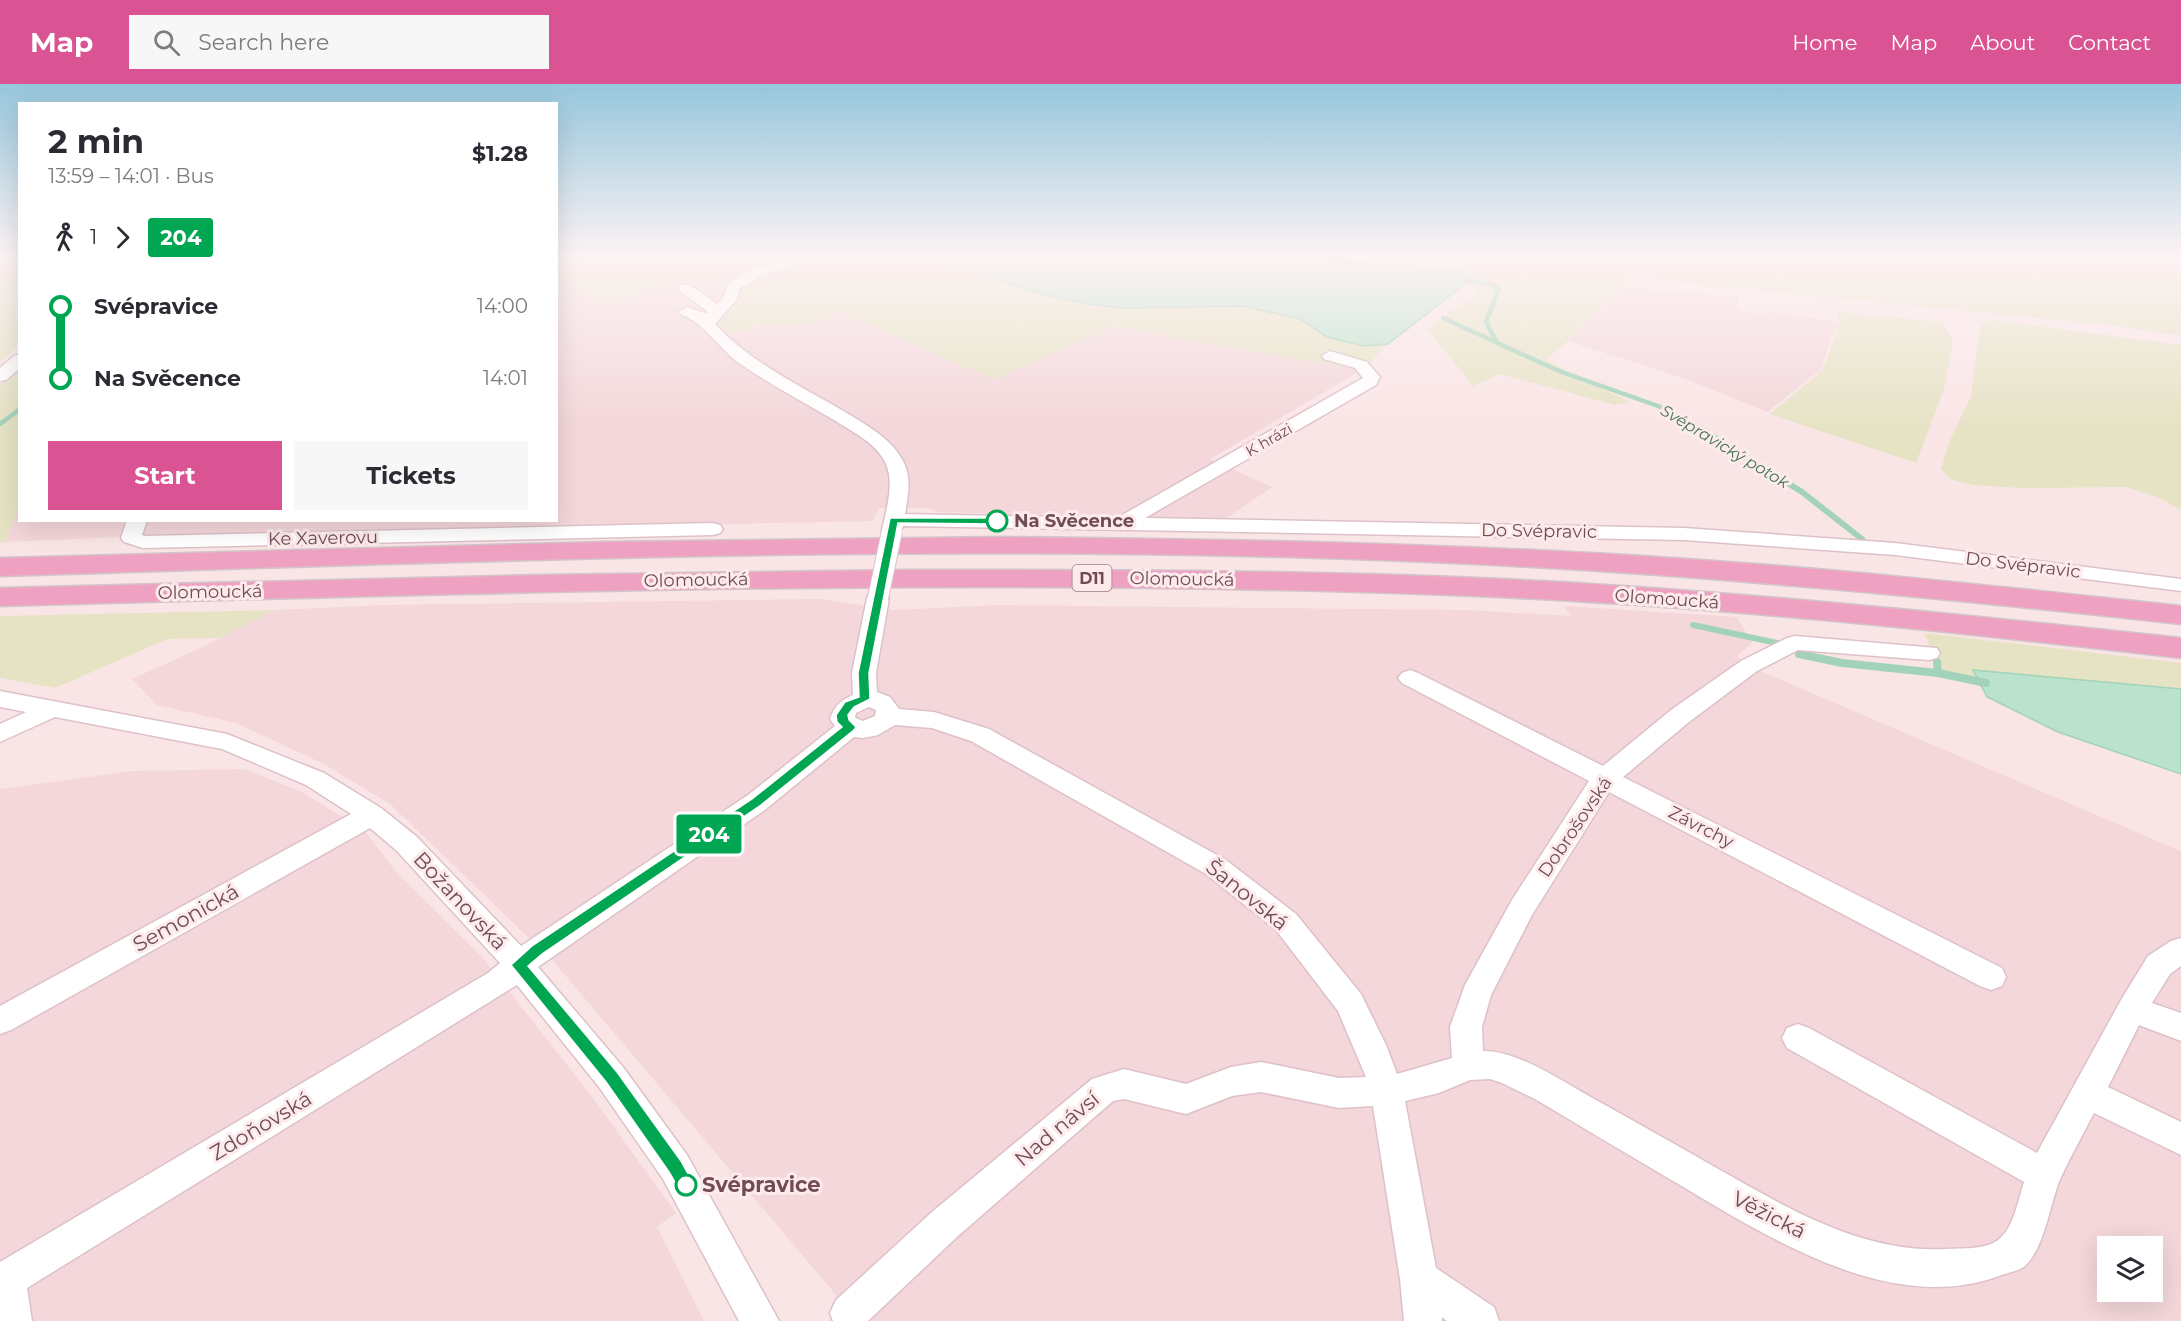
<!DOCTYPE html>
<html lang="en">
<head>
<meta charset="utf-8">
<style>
	body { margin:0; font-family:Montserrat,sans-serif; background:#f7f7f7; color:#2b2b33; height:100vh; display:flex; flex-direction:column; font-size:22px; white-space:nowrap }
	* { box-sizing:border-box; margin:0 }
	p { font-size:20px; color:#7c7c81 }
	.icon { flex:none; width:33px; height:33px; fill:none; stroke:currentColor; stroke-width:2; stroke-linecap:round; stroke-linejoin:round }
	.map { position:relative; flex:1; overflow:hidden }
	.panel { position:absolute; left:18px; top:18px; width:540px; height:420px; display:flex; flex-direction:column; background:#fff; border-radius:0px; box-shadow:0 6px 24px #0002 }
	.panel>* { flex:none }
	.badge { padding:0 12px; border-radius:4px; font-size:21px; line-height:39px }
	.buttons { position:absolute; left:2097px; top:1152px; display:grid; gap:12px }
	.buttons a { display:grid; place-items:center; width:66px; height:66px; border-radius:0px; background:#fff; box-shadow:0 6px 24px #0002; font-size:30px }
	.map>.badge { position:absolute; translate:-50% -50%; box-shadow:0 0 0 3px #fff }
	.legs { display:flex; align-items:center; gap:9px; height:66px; padding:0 30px; font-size:20px }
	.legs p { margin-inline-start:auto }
	.summary { display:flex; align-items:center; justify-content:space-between; height:102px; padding:0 30px }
	h1 { font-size:33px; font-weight:700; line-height:45px }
	.primary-button { display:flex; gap:12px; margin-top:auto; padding:12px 30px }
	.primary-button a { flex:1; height:69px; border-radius:0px; background:#da5493; color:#fff; font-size:24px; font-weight:700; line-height:69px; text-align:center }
	.primary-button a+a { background:#f7f7f7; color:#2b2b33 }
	ul { padding:0 30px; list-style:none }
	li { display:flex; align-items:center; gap:21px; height:72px; font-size:22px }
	li i { display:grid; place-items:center; width:9px; height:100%; margin:0 8px; background:currentColor }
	li i::after { content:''; width:15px; height:15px; margin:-8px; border:4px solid; border-radius:50%; background:#fff }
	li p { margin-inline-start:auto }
	li:first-child i { background:linear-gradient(#0000 50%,currentColor 0) }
	li:last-child i { background:linear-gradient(currentColor 50%,#0000 0) }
	header { display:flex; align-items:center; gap:36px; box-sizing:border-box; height:84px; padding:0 30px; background:#da5493; color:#fff }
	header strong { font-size:28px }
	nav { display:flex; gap:33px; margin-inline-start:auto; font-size:21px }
	.search { width:420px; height:54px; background:#f7f7f7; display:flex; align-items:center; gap:15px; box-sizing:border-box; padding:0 21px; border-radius:0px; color:#7c7c81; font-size:22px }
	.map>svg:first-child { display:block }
	.residential { fill:#f3d7da; fill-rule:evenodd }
	.green { fill:#e6e3c5 }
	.water { fill:#bbe2cd; stroke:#a2d3b9; stroke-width:1.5 }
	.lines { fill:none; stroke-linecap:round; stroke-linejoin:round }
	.stream-far2 { stroke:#a2d3b9; stroke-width:4.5 }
	.stream-far1 { stroke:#a2d3b9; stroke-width:6 }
	.stream { stroke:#a2d3b9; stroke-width:8 }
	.minor-casing { stroke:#dec1c8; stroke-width:3 }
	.highway-casing { stroke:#d2c6ca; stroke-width:3 }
	.minor { fill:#fff; fill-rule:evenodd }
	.highway { fill:#efa1c2; fill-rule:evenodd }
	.minor-bridge-casing { stroke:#dec1c8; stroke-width:22; stroke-linecap:butt }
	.minor-bridge { stroke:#fff; stroke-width:20 }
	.line-1 { fill:#00a651; stroke:#fff; stroke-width:1.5 }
	.stop-1-dot { fill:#fff; stroke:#00a651; stroke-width:3 }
	.labels { text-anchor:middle; stroke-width:6; stroke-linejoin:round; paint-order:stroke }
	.far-street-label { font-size:15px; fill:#714c58; stroke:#fdebec }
	.far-water-label { font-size:16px; font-style:italic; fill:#42755a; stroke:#fdebec }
	.shield { fill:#fdebec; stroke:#9b7c84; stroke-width:1.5 }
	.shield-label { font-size:16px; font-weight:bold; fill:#714c58 }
	.stop-label { font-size:18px; font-weight:bold; fill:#714c58; stroke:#fdebec; text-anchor:start }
	.street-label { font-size:18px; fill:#714c58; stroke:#fdebec }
	.near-street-label { font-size:21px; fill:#714c58; stroke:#fdebec }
	.near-stop-label { font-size:21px; font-weight:bold; fill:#714c58; stroke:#fdebec; text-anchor:start }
</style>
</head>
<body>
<header>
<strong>Map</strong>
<div class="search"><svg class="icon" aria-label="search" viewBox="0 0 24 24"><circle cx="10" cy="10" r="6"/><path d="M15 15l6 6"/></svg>Search here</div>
<nav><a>Home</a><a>Map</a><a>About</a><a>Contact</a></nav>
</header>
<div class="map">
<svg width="2181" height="1237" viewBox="0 0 2181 1237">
	<rect width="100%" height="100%" fill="#fae5e6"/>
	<g class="residential">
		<path d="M557,196l48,23 70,-20 67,3 -27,37 8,12 45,-11 18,2 28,-4 26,-11 153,68 122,-52 247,43 -152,89 62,28 -48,33 -285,-8 -13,-4h-47l-6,13 -703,14 -165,7 14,-34 1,12h536z"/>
		<path d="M1626,203l112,10 -1,13 25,4 9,-2 67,10 -18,48 -53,42 -84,-34 -115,-37z"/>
		<path d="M821,515l73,11 107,-5 464,5 105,6 -5,-10 172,11 15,26 -15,13 12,10 432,185v470h-1352l7,-26 -282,-333 -164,-158 -66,-40 -88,-41 -79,-18 -25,-26 64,-29 79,-40 108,-5zM2108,1162h44v46h-44z"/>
		<path d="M245,685l57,23 63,39 32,42 85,84 108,137 86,119 -19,14 47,94h-704v-532l133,-18z"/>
	</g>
	<g class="green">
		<path d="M0,171h20l-1,89 -19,18z"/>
		<path d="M557,171h66l4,2 9,-2h169l-20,7 9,4 27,-11h106l116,39 43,10 157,2 57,13 27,18 9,3 28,6 24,-2 -26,26 -247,-43 -122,52 -153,-67 -26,10 -28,4 -18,-2 -45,11 -8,-12 18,-22 8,-15 -66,-3 -70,20 -48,-23z"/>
		<path d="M1275,171h906v81l-72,-11 -476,-47 -65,63 -22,19 84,42 -15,3 -115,-31 -27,12 -46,-57 47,-34 -1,-17 -10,-6z"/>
		<path d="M1839,228l103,10 11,18 -9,49 -28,74 -146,-49 52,-43 14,-37z"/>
		<path d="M1992,236l189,25v165l-24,-13 -31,-10 -107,1 -46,-3 -23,-6 -9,-10 10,-31 20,-42 8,-62 3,-9z"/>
		<path d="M19,286v138l-14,34 -5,1v-159z"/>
		<path d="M275,526l-55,28 -52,1 -113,49 -55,-10v-62z"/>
		<path d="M1924,549l257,30v26l-208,-19 5,11 -40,-8 -1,-11z"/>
	</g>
	<g class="water">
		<path d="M927,171h348l161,14 27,3 10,6 -85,66 -24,2 -37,-9 -27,-18 -57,-13 -117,2 -40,-4 -43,-10z"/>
		<path d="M1973,586l208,19v85l-123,-42 -71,-35z"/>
	</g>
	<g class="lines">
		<g class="stream-far2">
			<path d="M1463,196l30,5 6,4 -13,33 10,19"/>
			<path d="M1443,234l116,53 99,35 45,24"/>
			<path d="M0,340l20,-15"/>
		</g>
		<g class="stream-far1">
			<path d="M1700,344l102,64 60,47"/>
			<path d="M1693,541l84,18"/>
			<path d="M1799,570l6,1"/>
		</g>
		<g class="stream">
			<path d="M1799,570l43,9 96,10"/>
			<path d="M1937,578l1,11 48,10"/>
		</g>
		<defs>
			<g id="minor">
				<path d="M793,171h19l-2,3 -50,19 -20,11 -3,11 -22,25c34,37 82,60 125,85 22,14 50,27 63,52 9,17 5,35 2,53l212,4 246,-140 -8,-10 -31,-9 -2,-3 8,-5 37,11 13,15 -4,8 -231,133 539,10 211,15 286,36v12l-286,-36 -211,-15 -781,-14 -4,9h-14l-3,-4c4,-22 14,-50 2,-71 -10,-18 -33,-29 -50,-40 -32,-19 -67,-37 -98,-59 -17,-14 -35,-40 -54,-46l-3,-3 8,-5 20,7v-3l-27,-20 -2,-3 2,-3h10l27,19 6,-6 5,-15 22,-12z"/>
				<path d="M20,270v14l-14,12 -6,1v-13l14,-12z"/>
				<path d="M127,436h20l-5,15 3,1 568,-13 7,2 3,4 -3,4 -7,2 -570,13 -19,-6 -3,-4z"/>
				<path d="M878,508l8,1 3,5 -13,75 1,19 13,5 9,12 35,3 55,17 237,131 70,54 65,80 25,51 11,29 55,-16 -2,-31 15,-42 47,-85 77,-119 -187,-98 -4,-5 4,-5 8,-3 8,3 185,93 68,-56 70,-49 46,-23 8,-2 142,12 3,5 -3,5 -8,2 -131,-10 -41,21 -68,51 -66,55 379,191 4,9 -4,9 -11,4 -11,-4 -371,-194 -77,123 -41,80 -9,32 1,24c32,-1 76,28 104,44 42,23 84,47 126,71 71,40 147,87 232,83 16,-1 40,1 53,-9 16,-12 20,-40 26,-58l-237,-134 -5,-10 5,-10 11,-4 11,4 228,125 84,-153 27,-44 23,-15 10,-3v28l-11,8 -18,29 29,10v28l-42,-16 -31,62 73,35v33l-87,-42c-11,21 -23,43 -33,64 -11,24 -16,75 -39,91 -8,4 -18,6 -26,9 -111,39 -236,-45 -328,-99 -44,-26 -88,-52 -133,-79l-33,-16 -12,-4 -20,1 -31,13 -34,8 31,167 58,39 5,14h-52l-5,-4v4h-38l-4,-42 -27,-173 -34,2 -78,-16 -29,4 -46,18 -62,-15 -11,2 -155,135 -90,85h-35l-3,-8 6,-13 96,-88 160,-133 32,-10 62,15 45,-17 30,-5 78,16 27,-1 -28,-66 -62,-81 -70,-56 -235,-133 -39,-13 -37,-3 -17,10 -15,3 -9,-1 -88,72 -228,158 85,100 64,88 92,166h-40l-76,-142 -64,-92 -82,-102 -490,303 5,33h-32v-59l488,-289 12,-10 -103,-112 -27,-23 -359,202 -11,4v-28l351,-192 -45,-29 -84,-36 -167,-32 -55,25v-18l26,-12 -26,-5v-16l227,43 97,39 57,35 36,29 104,109 227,-151 87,-69 -5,-7c5,-14 10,-18 23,-24l-1,-22 15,-75 3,-5zM869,623l7,3 -1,6 -12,5 -8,-3 1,-5z"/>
			</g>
			<g id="highway">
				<path d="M1001,453c224,2 448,6 671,21 170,11 340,30 509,48v18c-258,-28 -517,-53 -776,-63 -468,-19 -937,1 -1405,15v-18l601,-16z"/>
				<path d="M905,486c212,0 425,0 636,11 214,12 427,34 640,57v20c-243,-28 -487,-54 -732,-63 -483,-18 -966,-2 -1449,11v-18l543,-13z"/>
			</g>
		</defs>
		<use href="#minor" class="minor-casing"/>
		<use href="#highway" class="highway-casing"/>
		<use href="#minor" class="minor"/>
		<use href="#highway" class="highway"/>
		<defs>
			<path id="minor-bridge" d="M878,514l14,-67"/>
		</defs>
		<use href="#minor-bridge" class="minor-bridge-casing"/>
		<use href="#minor-bridge" class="minor-bridge"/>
	</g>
	<linearGradient id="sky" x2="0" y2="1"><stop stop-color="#96c6dd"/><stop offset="0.5" stop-color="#fdf3f4"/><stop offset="1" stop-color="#fdf3f4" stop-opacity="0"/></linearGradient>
	<rect width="2181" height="344" fill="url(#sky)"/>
	<path class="line-1" d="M890,434h107l5,3 -5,3 -99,-1 -29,150 1,26 -16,8 -6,8 1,5 7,7 -2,3 -93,75 -219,149 -14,12 89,106 64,89 13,24 -2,6 -6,3 -6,-3 -11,-19 -63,-90 -95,-117 21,-19 220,-147 90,-72 -5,-5 -1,-7 9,-13 14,-5 -1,-24z"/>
	<g class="stop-1-dot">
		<circle cx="997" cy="437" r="10"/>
		<circle cx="686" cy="1101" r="10"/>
	</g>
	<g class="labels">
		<g class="far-street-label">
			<text transform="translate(1269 356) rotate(-30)" y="5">K hrázi</text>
		</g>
		<g class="far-water-label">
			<text transform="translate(1725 362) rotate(31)" y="6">Svépravický potok</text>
		</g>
		<rect class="shield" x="1072.5" y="481" width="39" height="26" rx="4.5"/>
		<g class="shield-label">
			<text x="1092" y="500">D11</text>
		</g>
		<g class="stop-label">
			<text x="1014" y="443">Na Svěcence</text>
		</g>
		<g class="street-label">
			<text transform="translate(1539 447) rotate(1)" y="6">Do Svépravic</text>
			<text transform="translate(323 454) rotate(-1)" y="6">Ke Xaverovu</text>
			<text transform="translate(2023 481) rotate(7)" y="6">Do Svépravic</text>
			<text transform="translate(1182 495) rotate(1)" y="6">Olomoucká</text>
			<text transform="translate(696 496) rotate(-1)" y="6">Olomoucká</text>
			<text transform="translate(210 508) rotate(-1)" y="6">Olomoucká</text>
			<text transform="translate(1667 515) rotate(4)" y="6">Olomoucká</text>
			<text transform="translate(1575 743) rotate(-56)" y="6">Dobrošovská</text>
			<text transform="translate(1701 743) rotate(27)" y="6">Závrchy</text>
		</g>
		<g class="near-street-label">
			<text transform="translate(1247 811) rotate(39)" y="7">Šanovská</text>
			<text transform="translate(460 817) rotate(47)" y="7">Božanovská</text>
			<text transform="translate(186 834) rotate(-29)" y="7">Semonická</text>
			<text transform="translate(261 1042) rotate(-31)" y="7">Zdoňovská</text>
			<text transform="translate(1057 1045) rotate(-40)" y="7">Nad návsí</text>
			<text transform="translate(1769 1131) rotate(27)" y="7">Věžická</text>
		</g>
		<g class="near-stop-label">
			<text x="702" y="1108">Svépravice</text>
		</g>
	</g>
</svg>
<div class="buttons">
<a><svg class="icon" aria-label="layers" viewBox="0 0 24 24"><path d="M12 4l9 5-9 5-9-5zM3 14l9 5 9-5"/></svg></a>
</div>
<b class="badge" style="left:709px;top:750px;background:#00a651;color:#fff">204</b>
<section class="panel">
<div class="summary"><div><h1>2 min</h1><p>13:59 – 14:01 · Bus</p></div><b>$1.28</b></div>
<div class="legs"><svg class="icon" aria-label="walk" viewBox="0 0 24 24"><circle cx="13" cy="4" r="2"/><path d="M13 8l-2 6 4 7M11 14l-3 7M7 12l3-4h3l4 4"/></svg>1<svg class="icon" aria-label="forward" viewBox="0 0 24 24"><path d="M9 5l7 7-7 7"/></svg><b class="badge" style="background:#00a651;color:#fff">204</b></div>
<ul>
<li><i style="color:#00a651"></i><b>Svépravice</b><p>14:00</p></li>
<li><i style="color:#00a651"></i><b>Na Svěcence</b><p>14:01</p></li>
</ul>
<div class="primary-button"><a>Start</a><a>Tickets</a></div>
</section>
</div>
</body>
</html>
